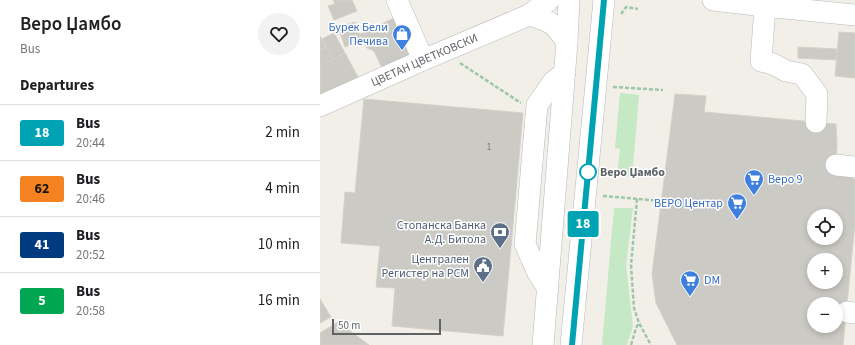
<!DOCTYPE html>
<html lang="en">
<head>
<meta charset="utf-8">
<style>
	body { margin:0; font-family:"Source Sans 3",sans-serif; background:#f2f2f2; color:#202124; height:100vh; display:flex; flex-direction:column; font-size:15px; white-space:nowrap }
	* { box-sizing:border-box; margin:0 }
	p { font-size:13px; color:#757577 }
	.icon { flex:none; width:22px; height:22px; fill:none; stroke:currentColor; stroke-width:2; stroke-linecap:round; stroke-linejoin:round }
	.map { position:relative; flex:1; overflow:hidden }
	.side { display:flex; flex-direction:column; background:#fff; width:320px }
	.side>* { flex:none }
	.badge { padding:0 8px; border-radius:3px; font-size:14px; line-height:26px }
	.buttons { position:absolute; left:487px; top:209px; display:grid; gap:8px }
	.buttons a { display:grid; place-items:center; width:36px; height:36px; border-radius:50%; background:#fff; box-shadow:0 2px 6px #0003; font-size:20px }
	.scale { position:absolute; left:12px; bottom:10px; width:109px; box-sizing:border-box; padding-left:4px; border:2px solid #5f6368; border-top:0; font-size:11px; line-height:14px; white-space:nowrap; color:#5f6368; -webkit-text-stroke:3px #fff; paint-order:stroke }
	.map>.badge { position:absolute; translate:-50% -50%; box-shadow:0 0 0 2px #fff }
	h2 { padding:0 20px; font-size:15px; line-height:36px }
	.round { display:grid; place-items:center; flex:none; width:42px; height:42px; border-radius:21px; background:#f2f2f2 }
	.headline { display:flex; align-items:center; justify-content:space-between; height:68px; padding:0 20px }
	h1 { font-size:19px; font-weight:600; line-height:30px }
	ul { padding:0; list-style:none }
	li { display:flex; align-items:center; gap:12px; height:56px; padding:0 20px; border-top:1px solid #e0e0e0 }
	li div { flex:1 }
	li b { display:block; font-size:15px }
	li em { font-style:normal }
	li .badge { min-width:44px; font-weight:700; text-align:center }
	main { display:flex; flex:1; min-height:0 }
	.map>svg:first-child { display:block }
	.green { fill:#c5e8c5 }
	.building { fill:#cccac5; stroke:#d6d1c6; fill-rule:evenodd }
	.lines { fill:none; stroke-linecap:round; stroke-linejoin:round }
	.minor-casing { stroke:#b5b8bc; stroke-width:22 }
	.path { stroke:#9cc7a9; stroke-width:2.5; stroke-dasharray:4 2; stroke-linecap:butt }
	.minor { stroke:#fff; stroke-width:21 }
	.line-casing { stroke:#fff; stroke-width:9 }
	.line { stroke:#00a3b4; stroke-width:6 }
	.stop-dot { fill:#fff; stroke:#00a3b4; stroke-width:2 }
	.labels { text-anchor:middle; stroke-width:3; stroke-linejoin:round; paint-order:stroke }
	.number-label { font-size:10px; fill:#7a7d7f }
	.shop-label { font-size:12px; fill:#366cbe; stroke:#fff; text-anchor:end }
	.street-label { font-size:12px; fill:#5f6368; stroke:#fff }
	.stop-label { font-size:12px; font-weight:bold; fill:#5f6368; stroke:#fff; text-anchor:start }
	.service-label { font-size:12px; fill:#4e5e75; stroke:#fff; text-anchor:end }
</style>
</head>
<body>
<main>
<section class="side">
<div class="headline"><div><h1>Веро Џамбо</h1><p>Bus</p></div><a class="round"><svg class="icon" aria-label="heart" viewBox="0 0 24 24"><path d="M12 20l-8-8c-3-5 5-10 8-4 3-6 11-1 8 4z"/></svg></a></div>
<h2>Departures</h2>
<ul>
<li><span class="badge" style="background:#00a3b4;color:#fff">18</span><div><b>Bus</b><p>20:44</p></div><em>2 min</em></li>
<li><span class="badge" style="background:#f58220;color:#111">62</span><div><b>Bus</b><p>20:46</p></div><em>4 min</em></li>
<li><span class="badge" style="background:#003b80;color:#fff">41</span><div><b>Bus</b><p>20:52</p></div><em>10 min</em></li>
<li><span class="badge" style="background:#00a651;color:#fff">5</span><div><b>Bus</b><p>20:58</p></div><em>16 min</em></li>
</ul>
</section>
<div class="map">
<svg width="535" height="345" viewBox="0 0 535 345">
	<rect width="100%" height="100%" fill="#f1efe8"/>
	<g class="green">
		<path d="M300,93l19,2 -7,82 -15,-1 3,-27 -5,-1z"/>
		<path d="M294,208h19l-7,58 7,60 -6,19h-25z"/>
	</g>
	<g class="building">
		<path d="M13,0h19l5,11 -23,9 -6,-14 7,-2z"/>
		<path d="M74,18l18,39 -29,13 -9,-19 -7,-3 -7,-14z"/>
		<path d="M35,22l7,19 -17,6 -7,-20z"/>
		<path d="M519,32l16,1v45l-20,-2z"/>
		<path d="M14,33l11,20 -12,7 -11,-21z"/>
		<path d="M0,36l6,11 -6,3z"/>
		<path d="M6,47l7,13 -13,6v-16z"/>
		<path d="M478,47l39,2 -1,11 -38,-2z"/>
		<path d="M25,53l13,24 -38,20v-31z"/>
		<path d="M355,94l31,2 -2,16 132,12 1,22 -2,26 18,3 -1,3 3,1v44l-12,122h-166l-21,-42 -4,-29zM494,216h22v22h-22zM494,260h22v22h-22zM494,304h22v22h-22z"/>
		<path d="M44,99l159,14 -20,223 -111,-10 3,-38 -19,-1 4,-41 -39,-3 4,-51 10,1z"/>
		<path d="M0,299l11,18 -11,6z"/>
		<path d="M18,322l31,23h-49v-12z"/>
	</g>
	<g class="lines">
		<defs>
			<g id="minor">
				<path d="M77,0l26,60"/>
				<path d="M393,0l52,6 90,9"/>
				<path d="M445,6l-4,55 12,3 13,7 16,3 15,20 -1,28"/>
				<path d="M209,15c23,6 25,9 38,27"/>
				<path id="s1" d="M0,106l103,-46 106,-45 20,-15"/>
				<path d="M516,165l19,2"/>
				<path d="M228,289l-11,-18 -12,-27 12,-139 16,-23 12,-10"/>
				<path d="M527,312l8,1"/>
				<path d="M223,345l24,-303 2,-42"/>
				<path d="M251,345l33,-345"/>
			</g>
		</defs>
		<use href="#minor" class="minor-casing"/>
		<g class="path">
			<path d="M301,14l5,-7 12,2"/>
			<path d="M140,63l61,40"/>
			<path d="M293,87l50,3"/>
			<path d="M283,196l59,5"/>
			<path d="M317,199l-6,66 3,43 5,15 12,22"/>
			<path d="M311,345l5,-17 3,-5"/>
		</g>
		<use href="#minor" class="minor"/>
	</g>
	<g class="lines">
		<defs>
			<path id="line" d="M252,345l32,-345"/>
		</defs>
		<use href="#line" class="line-casing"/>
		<use href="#line" class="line"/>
	</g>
	<defs>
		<symbol id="shop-pin" viewBox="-11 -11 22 30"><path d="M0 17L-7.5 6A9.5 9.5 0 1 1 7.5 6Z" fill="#3f7fe0" stroke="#fff"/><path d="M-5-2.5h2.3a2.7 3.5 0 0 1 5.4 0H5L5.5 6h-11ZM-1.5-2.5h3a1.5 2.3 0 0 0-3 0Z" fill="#fff"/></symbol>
		<symbol id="supermarket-pin" viewBox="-11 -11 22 30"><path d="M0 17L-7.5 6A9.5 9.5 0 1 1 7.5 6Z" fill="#3f7fe0" stroke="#fff"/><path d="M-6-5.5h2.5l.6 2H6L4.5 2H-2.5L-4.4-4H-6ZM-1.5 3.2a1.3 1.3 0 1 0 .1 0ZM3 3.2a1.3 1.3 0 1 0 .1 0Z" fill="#fff"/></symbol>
		<symbol id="bank-pin" viewBox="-11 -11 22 30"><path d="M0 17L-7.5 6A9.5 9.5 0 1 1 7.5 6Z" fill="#5c6f8a" stroke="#fff"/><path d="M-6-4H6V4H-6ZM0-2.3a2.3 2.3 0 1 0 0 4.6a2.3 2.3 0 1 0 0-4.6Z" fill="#fff"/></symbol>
		<symbol id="civic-pin" viewBox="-11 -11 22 30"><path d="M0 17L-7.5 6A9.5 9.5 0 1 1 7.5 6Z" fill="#5c6f8a" stroke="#fff"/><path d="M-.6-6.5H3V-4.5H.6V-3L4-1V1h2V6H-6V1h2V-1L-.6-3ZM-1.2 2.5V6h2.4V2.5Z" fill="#fff"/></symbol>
	</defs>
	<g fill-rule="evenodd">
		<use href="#shop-pin" x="71" y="23" width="22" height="30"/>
		<use href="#supermarket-pin" x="423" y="168" width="22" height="30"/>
		<use href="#supermarket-pin" x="406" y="192" width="22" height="30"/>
		<use href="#bank-pin" x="169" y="221" width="22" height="30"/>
		<use href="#civic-pin" x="152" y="255" width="22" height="30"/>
		<use href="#supermarket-pin" x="359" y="269" width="22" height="30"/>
	</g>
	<circle class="stop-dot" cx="268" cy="172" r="8"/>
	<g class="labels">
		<g class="number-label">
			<text x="169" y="150">1</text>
		</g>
		<g class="shop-label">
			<text x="68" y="31">Бурек Бели<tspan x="68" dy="14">Печива</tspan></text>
			<text x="448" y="183" text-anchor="start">Веро 9</text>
			<text x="403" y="207">ВЕРО Центар</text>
			<text x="384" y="284" text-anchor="start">DM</text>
		</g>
		<g class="street-label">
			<text dy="4" stroke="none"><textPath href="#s1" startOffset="114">ЦВЕТАН ЦВЕТКОВСКИ</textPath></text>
		</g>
		<g class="stop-label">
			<text x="280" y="176">Веро Џамбо</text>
		</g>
		<g class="service-label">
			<text x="166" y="229">Стопанска Банка<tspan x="166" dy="14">А.Д. Битола</tspan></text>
			<text x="149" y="263">Централен<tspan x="149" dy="14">Регистер на РСМ</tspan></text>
		</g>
	</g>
</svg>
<div class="buttons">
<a><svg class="icon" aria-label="locate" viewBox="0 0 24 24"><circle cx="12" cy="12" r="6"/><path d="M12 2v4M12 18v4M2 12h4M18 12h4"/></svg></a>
<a>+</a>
<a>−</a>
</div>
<div class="scale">50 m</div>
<b class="badge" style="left:263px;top:224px;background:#00a3b4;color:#fff">18</b>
</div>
</main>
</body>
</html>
